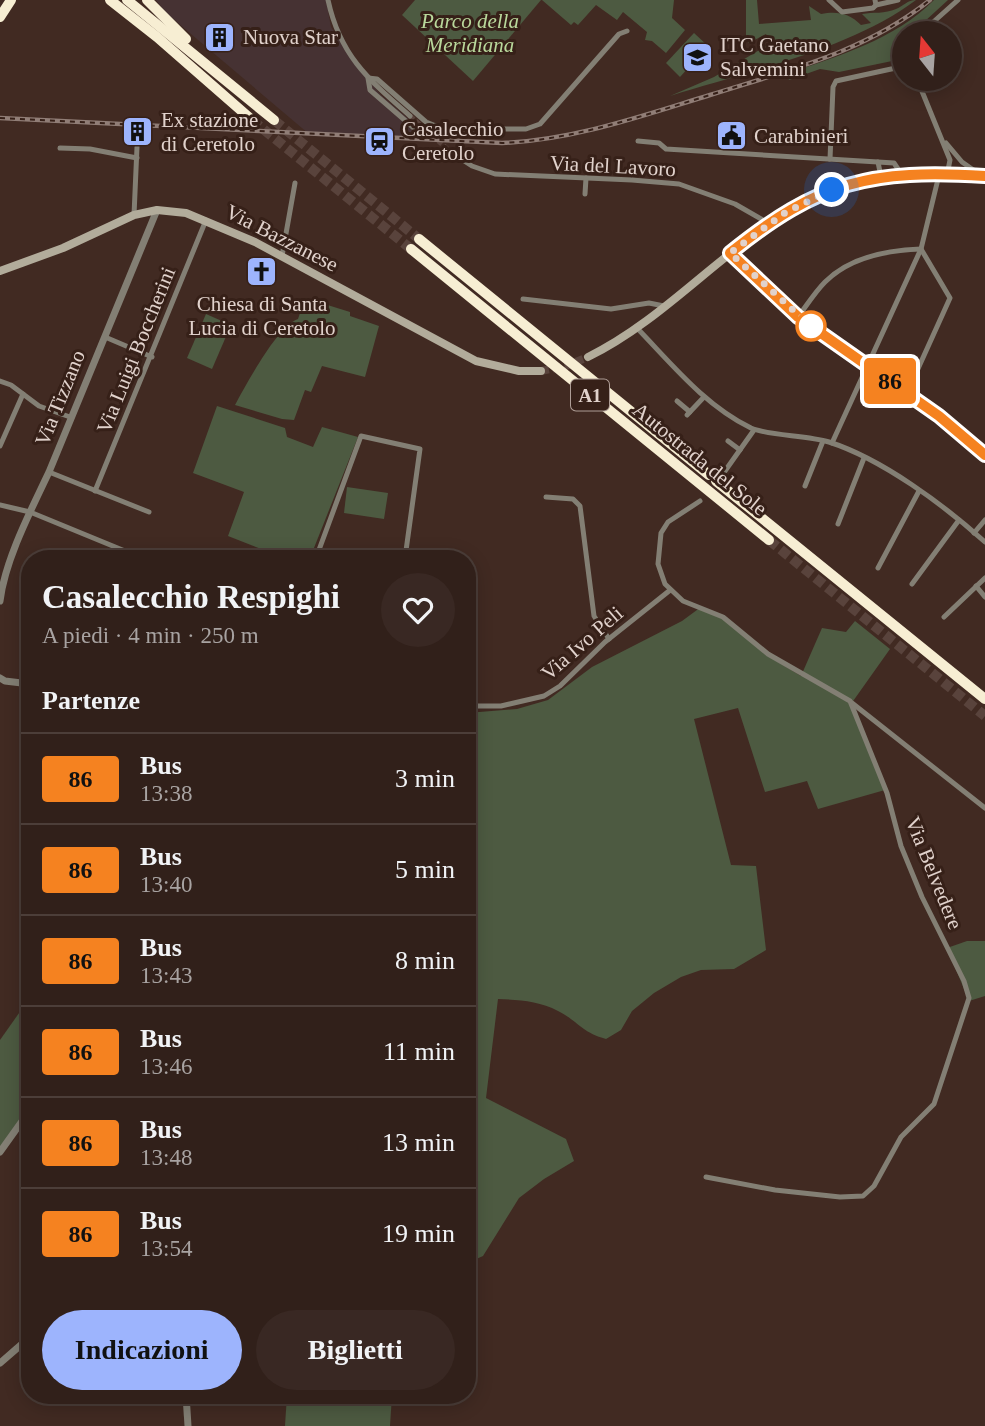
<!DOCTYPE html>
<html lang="it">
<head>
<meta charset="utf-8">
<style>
	body { margin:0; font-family:"Times New Roman",serif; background:#392823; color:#f1f3f6; height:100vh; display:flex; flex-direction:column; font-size:26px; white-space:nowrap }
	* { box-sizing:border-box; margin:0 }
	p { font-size:23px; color:#a8a3a2 }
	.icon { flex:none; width:38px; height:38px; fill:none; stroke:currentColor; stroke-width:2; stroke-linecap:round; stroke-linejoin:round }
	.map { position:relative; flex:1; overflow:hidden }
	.side { position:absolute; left:21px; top:550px; width:455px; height:854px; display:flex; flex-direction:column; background:#31201a; border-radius:28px; box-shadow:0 4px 18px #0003,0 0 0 2px #4c3e39 }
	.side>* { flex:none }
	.badge { padding:0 14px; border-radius:5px; font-size:24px; line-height:46px }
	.needle { width:46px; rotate:343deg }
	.buttons { position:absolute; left:892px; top:21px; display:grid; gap:14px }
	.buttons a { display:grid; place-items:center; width:70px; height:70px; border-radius:50%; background:#31201a; box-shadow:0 4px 18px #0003,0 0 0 2px #4c3e39; font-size:35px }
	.you { position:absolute; width:35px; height:35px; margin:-18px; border:5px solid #fff; border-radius:50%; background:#1a73e8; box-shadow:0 0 0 10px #1a73e833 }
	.map>.badge { position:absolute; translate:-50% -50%; box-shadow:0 0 0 4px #fff }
	h2 { padding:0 21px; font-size:26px; line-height:63px }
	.round { display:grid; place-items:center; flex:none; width:74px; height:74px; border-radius:37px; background:#392823 }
	.head { display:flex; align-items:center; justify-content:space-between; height:119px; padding:0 21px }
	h1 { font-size:33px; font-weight:800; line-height:52px }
	.button { display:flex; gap:14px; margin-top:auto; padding:14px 21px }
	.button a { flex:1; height:80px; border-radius:42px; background:#9db4fd; color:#111; font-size:28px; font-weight:800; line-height:80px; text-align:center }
	.button a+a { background:#392823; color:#f1f3f6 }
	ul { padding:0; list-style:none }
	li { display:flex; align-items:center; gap:21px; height:91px; padding:0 21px; border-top:2px solid #4c3e39 }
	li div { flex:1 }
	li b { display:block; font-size:26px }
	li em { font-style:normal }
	li .badge { min-width:77px; font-weight:700; text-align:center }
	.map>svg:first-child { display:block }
	.industrial { fill:#463233 }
	.green { fill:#4d5a41 }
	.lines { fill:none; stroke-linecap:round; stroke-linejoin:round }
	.minor-tunnel { stroke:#59433c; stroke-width:5; stroke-dasharray:5 2.5; stroke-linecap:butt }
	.secondary-tunnel { stroke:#59433c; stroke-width:8; stroke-dasharray:8 4; stroke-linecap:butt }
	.motorway-tunnel { stroke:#59433c; stroke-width:10; stroke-dasharray:10 5; stroke-linecap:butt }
	.minor { stroke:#837f74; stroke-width:5 }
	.tertiary { stroke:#837f74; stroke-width:7 }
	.secondary { stroke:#b2ac9b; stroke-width:8 }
	.motorway { stroke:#f7eed3; stroke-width:10 }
	.rail-casing { stroke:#907d76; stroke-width:4.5 }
	.rail { stroke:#362018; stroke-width:2; stroke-dasharray:5; stroke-linecap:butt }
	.line-casing { stroke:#fff; stroke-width:16 }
	.line { stroke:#f58220; stroke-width:10 }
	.walk { stroke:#e1d2cc; stroke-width:7; stroke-dasharray:0 12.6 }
	.stop-dot { fill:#fff; stroke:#f58220; stroke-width:3.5 }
	.labels { text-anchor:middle; stroke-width:6; stroke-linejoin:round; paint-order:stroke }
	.shield { fill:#362018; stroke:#ae9d96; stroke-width:2 }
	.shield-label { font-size:19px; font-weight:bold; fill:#e1d2cc }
	.park-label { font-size:21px; font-style:italic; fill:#b9d89b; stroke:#362018 }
	.poi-label { font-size:21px; fill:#e1d2cc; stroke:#362018; text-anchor:start }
	.street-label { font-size:21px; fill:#e1d2cc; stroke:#362018 }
</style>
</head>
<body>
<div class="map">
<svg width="985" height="1426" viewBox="0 0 985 1426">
	<rect width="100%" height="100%" fill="#412a22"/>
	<path class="industrial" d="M156,0h170l5,27 23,35 27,33 53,46 -125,-7 -144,-122z"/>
	<g class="green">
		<path d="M415,0h126l-68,81 -71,-66z"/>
		<path d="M542,0h132l-2,18 13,12 -19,23 -14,-12 -7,-1 2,-8 -24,-20 -6,8 -21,-15 -18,20 -4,-3 -3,3z"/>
		<path d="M746,0h11l2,24 52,-4 -2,-14 12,8c16,-3 28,-1 40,11l10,-2 -9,-9c11,-2 23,0 34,-5 8,-3 11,-9 20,-9 -63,48 -169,72 -246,96l44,-19 57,-34 -5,-9 -17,9 -3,-5z"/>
		<path d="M934,0h14l-36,33h-7l-1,22 -7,5 -58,12 -19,-3 -31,11 -3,-6c52,-18 108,-34 148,-74z"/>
		<path d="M694,33l14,13 -28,31 -14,-14z"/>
		<path d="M305,298l45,14v4l29,10 -14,51 -43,-11 -11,26 -6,-2 -11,30 -12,-1 -47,-14c11,-20 43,-80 63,-86z"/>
		<path d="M206,314l25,11 -19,44 -25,-11z"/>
		<path d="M217,406l68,22 2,9 26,10 9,-20 36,10 -48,121h-26l-56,-22 16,-44 -51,-19z"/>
		<path d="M347,487l41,6 -4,26 -40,-6z"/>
		<path d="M701,607l22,9 45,40 33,20 21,-48 24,4 9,-11 35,28 -39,55 34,86 -67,19 -11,-28 -42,11 -27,-84 -44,11 37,146 25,1 10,84 -32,19 -33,1 -20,7 -27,16 -22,18 -11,19 -15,9c-25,-7 -28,-18 -48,-28 -19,-10 -38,-11 -60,-12l-12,99 80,41 8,22 -30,18 -25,19 -36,58 -9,4 -7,-2v-545l50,-4 31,-9 44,-33 90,-46z"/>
		<path d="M967,941h18v55l-16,5 -22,-53z"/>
		<path d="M24,1006l6,2v98l-30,48v-114z"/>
		<path d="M287,1395h105l-2,31h-105z"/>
	</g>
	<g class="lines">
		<path class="minor-tunnel" d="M410,116l42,37"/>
		<path class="secondary-tunnel" d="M541,371l25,-5 22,-9"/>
		<g class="motorway-tunnel">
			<path d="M252,120l159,129"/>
			<path d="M274,120l145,119"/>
			<path d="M769,540l216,176"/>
		</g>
		<g class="minor">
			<path d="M328,0c12,56 41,80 82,116"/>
			<path d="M829,0l13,12 31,-4 3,-3 -1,-5"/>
			<path d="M876,5l22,-5"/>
			<path d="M921,33l37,-33"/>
			<path d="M917,79l33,81 -3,15"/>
			<path d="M441,128l-15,-6 -49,-43 -9,-1 2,12 45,39h111l14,-5 79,-90 8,-3"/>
			<path d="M638,141l21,2 7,6 212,13"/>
			<path d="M946,143l16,19 17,12"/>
			<path d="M60,148l30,1 47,9"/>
			<path d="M452,153l20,13 23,8 137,6 47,4 56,20 33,19"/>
			<path d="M830,159l3,-72 3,-6 69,-15"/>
			<path d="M881,177l-3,-15 16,1 8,12"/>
			<path d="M585,194l1,-16"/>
			<path d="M134,215l3,-68"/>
			<path d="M730,253l68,64 141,99 46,39"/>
			<path d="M282,256l13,-73"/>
			<path d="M523,299l88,10 38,-6 15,3"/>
			<path d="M798,317c9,-12 17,-25 27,-35 25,-25 63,-32 96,-33"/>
			<path d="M636,327c35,36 68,78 115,101 18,8 56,7 78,14 53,17 115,63 156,100"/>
			<path d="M105,337l47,20"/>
			<path d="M0,381l11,4 28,21 31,11"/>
			<path d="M907,393l43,-95 -29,-49"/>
			<path d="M677,401l13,11"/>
			<path d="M687,415l17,-18"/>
			<path d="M728,441l12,9"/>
			<path d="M832,443l89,-194 18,-74"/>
			<path d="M0,446l23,-52"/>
			<path d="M725,471l29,-41"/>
			<path d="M49,472l100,40"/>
			<path d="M805,486l18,-45"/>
			<path d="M95,491l111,-271"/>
			<path d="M546,497l27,2 7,7 14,110 15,23"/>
			<path d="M700,501l-32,21 -7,11 -3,31 7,20 18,17 40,16 45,37 82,47 37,92 14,53 21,51 42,84 5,17 -35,106 -33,33 -27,49 -11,10 -23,1 -65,-7 -69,-13"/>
			<path d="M0,505l30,7 112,46"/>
			<path d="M838,524l26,-66"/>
			<path d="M974,533l11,-13"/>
			<path d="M316,558l45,-122 59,13 -15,109"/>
			<path d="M878,568l41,-77"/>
			<path d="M912,584l47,-64"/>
			<path d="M976,586l9,11"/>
			<path d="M944,617l41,-39"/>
			<path d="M852,703l133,105"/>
			<path d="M467,706h34l43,-10 16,-10 45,-44 64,-51"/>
		</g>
		<g class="tertiary">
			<path d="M0,601c5,-41 31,-91 49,-129l108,-262"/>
			<path d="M0,678l5,3 25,3"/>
			<path d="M0,1152l30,-42"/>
			<path d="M0,1363l22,-19 8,-4"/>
			<path d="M186,1395l2,31"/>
		</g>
		<g class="secondary">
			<path d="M0,271l63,-23 71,-33 23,-5 29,3 69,29 221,119 43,10h22"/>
			<path d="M588,357c100,-49 167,-153 280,-178 37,-8 79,-5 117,-3"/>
		</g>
		<g class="motorway">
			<path d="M110,0l47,37 95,83"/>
			<path d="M127,0l147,120"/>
			<path d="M147,0l39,39"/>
			<path d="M0,17l11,-17"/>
			<path d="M419,239l290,236"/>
			<path d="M411,249l358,291"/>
			<path d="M716,481l269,218"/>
		</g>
		<defs>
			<path id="rail" d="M0,118l502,25c72,-3 139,-27 208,-48 79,-25 155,-43 220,-95"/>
		</defs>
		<use href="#rail" class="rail-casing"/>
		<use href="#rail" class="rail"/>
	</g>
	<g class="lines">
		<defs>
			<path id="line" d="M985,176c-114,-7 -166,5 -255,77l68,64 141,99 46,39"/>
		</defs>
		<use href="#line" class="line-casing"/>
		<use href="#line" class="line"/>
		<path class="walk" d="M811,326l-81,-73 56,-41 46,-22"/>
	</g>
	<defs>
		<symbol id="building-square" viewBox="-11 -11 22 22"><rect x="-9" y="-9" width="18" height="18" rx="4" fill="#9db4fd" stroke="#362018"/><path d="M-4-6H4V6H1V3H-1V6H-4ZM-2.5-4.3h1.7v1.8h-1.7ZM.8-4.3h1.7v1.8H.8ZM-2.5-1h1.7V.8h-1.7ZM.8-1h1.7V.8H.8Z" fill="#111"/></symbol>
		<symbol id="school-square" viewBox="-11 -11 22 22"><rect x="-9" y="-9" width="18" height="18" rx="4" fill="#9db4fd" stroke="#362018"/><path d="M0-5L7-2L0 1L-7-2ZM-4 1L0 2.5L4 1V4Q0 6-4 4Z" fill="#111"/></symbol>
		<symbol id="civic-square" viewBox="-11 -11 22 22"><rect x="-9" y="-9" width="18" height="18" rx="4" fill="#9db4fd" stroke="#362018"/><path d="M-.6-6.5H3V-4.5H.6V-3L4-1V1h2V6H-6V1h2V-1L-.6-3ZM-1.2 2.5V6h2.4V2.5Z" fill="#111"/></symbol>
		<symbol id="station-square" viewBox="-11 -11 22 22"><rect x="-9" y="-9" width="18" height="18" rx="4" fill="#9db4fd" stroke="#362018"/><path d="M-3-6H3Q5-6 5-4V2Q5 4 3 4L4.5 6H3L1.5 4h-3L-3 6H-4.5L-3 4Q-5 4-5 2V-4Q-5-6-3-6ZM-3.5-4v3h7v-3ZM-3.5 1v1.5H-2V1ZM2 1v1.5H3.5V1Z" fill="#111"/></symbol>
		<symbol id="church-square" viewBox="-11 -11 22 22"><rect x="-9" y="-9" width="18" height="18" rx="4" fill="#9db4fd" stroke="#362018"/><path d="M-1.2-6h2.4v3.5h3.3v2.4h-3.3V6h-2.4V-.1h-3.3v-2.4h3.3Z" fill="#111"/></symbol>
	</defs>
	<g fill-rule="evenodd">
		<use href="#building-square" x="202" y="20" width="35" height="35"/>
		<use href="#school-square" x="680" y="40" width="35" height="35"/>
		<use href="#building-square" x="120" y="114" width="35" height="35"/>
		<use href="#civic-square" x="714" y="118" width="35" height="35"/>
		<use href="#station-square" x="362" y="124" width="35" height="35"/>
		<use href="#church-square" x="244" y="254" width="35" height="35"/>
	</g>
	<circle class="stop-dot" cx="811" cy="326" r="14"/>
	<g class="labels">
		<rect class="shield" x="571" y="379.5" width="38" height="31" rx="5"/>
		<g class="shield-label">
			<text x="590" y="402">A1</text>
		</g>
		<g class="park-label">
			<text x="470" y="28">Parco della<tspan x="470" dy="24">Meridiana</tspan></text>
		</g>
		<g class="poi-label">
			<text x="243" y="44">Nuova Star</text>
			<text x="720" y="52">ITC Gaetano<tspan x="720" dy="24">Salvemini</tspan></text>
			<text x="161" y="127">Ex stazione<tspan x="161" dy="24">di Ceretolo</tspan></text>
			<text x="402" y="136">Casalecchio<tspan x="402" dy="24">Ceretolo</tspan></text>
			<text x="754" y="143">Carabinieri</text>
			<text x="262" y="311" text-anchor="middle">Chiesa di Santa<tspan x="262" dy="24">Lucia di Ceretolo</tspan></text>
		</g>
		<g class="street-label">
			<text transform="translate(613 166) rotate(3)" y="7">Via del Lavoro</text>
			<text transform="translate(282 238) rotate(27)" y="7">Via Bazzanese</text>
			<text transform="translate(136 350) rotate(-68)" y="7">Via Luigi Boccherini</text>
			<text transform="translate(60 398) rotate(-68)" y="7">Via Tizzano</text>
			<text transform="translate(700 459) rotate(39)" y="7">Autostrada del Sole</text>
			<text transform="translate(582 643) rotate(-41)" y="7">Via Ivo Peli</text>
			<text transform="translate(934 873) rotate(68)" y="7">Via Belvedere</text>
		</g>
	</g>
</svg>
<div class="buttons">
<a><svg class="needle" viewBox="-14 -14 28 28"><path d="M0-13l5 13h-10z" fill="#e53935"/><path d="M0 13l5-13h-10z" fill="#a8a3a2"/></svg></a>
</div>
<div class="you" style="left:832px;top:190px"></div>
<b class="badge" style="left:890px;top:381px;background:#f58220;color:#111">86</b>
<section class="side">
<div class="head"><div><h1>Casalecchio Respighi</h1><p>A piedi · 4 min · 250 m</p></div><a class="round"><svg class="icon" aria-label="heart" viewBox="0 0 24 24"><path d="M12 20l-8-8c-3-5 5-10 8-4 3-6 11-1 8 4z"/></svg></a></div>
<h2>Partenze</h2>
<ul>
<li><span class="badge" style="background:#f58220;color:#111">86</span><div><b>Bus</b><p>13:38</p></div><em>3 min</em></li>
<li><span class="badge" style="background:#f58220;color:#111">86</span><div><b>Bus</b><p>13:40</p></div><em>5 min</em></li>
<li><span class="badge" style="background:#f58220;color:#111">86</span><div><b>Bus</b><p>13:43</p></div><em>8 min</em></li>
<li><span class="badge" style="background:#f58220;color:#111">86</span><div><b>Bus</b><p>13:46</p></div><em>11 min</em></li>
<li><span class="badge" style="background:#f58220;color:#111">86</span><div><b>Bus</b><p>13:48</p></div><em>13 min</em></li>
<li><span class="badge" style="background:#f58220;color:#111">86</span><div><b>Bus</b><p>13:54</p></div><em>19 min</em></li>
</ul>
<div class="button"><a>Indicazioni</a><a>Biglietti</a></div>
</section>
</div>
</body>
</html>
